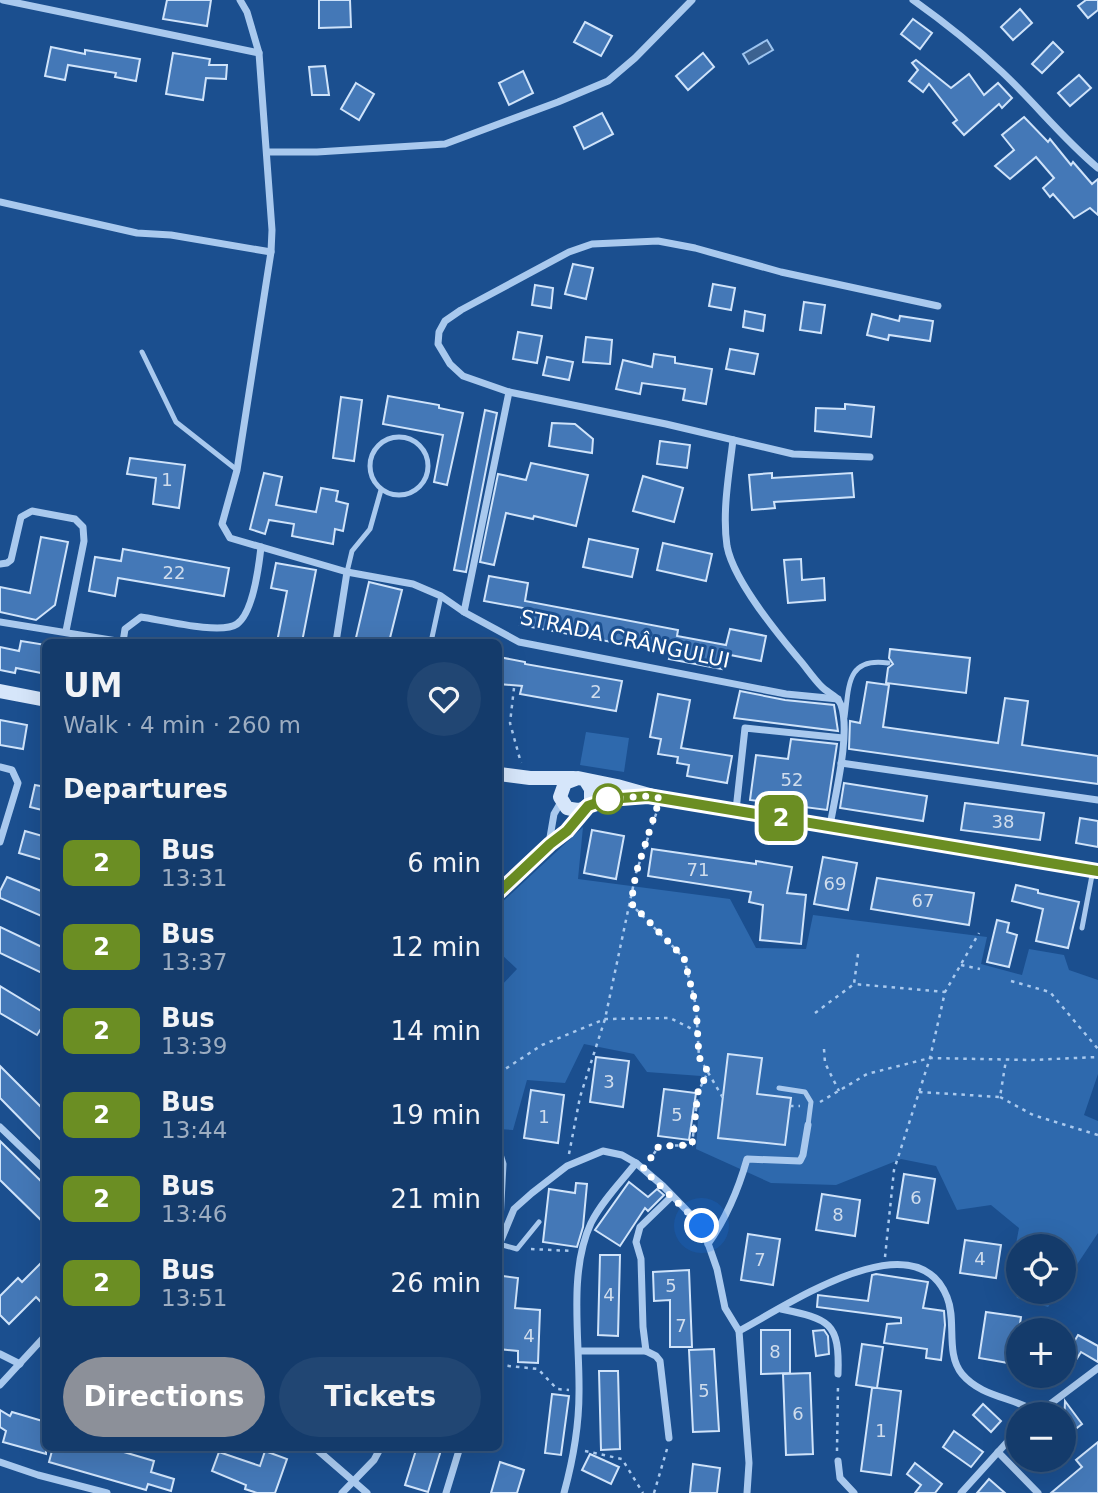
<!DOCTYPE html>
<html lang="en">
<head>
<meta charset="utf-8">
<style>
	body { margin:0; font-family:"DejaVu Sans",sans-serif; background:#214673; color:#f1f3f6; height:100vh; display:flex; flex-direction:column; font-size:26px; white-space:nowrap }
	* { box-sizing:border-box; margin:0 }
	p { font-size:23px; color:#9dadc1 }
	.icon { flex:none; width:38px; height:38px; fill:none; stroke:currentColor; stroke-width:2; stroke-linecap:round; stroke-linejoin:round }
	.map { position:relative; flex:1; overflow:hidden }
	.side { position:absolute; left:42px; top:639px; width:460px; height:812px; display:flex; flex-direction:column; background:#143b6b; border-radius:10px; box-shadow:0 7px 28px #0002,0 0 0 2px #33557e }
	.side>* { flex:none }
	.badge { padding:0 14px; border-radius:10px; font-size:24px; line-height:46px }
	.tools { position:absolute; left:1006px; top:1234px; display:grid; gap:14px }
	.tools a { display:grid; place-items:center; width:70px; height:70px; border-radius:50%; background:#143b6b; box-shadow:0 7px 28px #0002,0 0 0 2px #33557e; font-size:35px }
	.you { position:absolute; width:35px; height:35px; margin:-18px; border:5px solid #fff; border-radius:50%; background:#1a73e8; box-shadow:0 0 0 10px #1a73e833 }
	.map>.badge { position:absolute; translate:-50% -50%; box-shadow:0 0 0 4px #fff }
	h2 { padding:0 21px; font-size:26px; line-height:63px }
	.round { display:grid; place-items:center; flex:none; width:74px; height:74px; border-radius:37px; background:#214673 }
	.overview { display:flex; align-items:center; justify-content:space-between; height:119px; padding:0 21px }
	h1 { font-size:33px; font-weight:700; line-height:52px }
	.action { display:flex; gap:14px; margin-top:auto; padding:14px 21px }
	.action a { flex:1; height:80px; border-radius:42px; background:#8c9099; color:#fff; font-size:28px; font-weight:700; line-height:80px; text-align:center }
	.action a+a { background:#214673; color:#f1f3f6 }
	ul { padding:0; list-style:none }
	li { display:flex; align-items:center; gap:21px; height:84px; padding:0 21px }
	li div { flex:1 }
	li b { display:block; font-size:26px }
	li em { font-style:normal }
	li .badge { min-width:77px; font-weight:700; text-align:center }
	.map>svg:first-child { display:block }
	.green { fill:#2e69ad }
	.water { fill:#3c6290; stroke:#9cc4f0; stroke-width:2 }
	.building { fill:#4478b7; stroke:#cfe3fa; stroke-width:2 }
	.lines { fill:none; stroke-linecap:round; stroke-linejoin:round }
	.path { stroke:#a9c9ee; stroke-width:2.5; stroke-dasharray:3.5 5; stroke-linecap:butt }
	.lane { stroke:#a9c9ee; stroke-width:5 }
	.street { stroke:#a9c9ee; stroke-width:7 }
	.secondary { stroke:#d6e6fa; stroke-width:14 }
	.line-casing { stroke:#fff; stroke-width:16 }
	.line { stroke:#6b8e23; stroke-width:10 }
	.walk { stroke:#fff; stroke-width:7; stroke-dasharray:0 12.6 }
	.stop-dot { fill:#fff; stroke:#6b8e23; stroke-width:3.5 }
	.labels { text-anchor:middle; stroke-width:6; stroke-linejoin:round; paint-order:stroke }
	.number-label { font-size:18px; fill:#d0dded }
	.street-label { font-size:21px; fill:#fff; stroke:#1b4f8f }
</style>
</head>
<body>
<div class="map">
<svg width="1098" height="1493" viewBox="0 0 1098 1493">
	<rect width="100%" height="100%" fill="#1b4f8f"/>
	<g class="green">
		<path d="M586,732l43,6 -5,34 -44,-7z"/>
		<path d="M583,827l-5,52 152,20 26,49 50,1 7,-34 174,22 -6,27 41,11 7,-26 35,6 5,15 29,10v94l-14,41 14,6v112l-34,51v-38h-46v46h41l-11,15 -31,-9 -8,-17 10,-53 -28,-23 -34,5 -21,-44 -35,-7 -65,26 -65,-2 -75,-34 5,-73 -54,-4 -13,-18 -50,-10 -19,39 -38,-3 -14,50 -14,-1v-141l18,-19 -18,-17v-47z"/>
	</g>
	<path class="water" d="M767,40l6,10 -24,14 -6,-10z"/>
	<g class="building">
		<path d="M167,0h44l-4,26 -44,-7z"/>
		<path d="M319,0h31l1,27 -32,1z"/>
		<path d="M1086,0h12v10l-10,8 -10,-12z"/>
		<path d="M1020,9l12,14 -19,17 -12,-13z"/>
		<path d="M913,19l19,14 -12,16 -19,-15z"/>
		<path d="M585,22l27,14 -11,20 -27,-14z"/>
		<path d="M1053,42l10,10 -21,21 -10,-9z"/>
		<path d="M51,47l34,7v-4l55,9 -4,22 -21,-4 1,-4 -48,-8 -3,15 -20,-4z"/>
		<path d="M173,53l37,6 -1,6h18l-1,14 -20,-1 -3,22 -37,-6z"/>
		<path d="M703,53l11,14 -26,23 -12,-14z"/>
		<path d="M916,60l35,28 18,-14 15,21 14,-12 14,15 -10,10 -3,-4 -35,31 -11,-12 4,-3 -28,-36 -6,8 -14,-11 9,-11 -6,-7z"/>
		<path d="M325,66l4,29h-17l-3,-28z"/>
		<path d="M523,71l10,22 -24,12 -10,-22z"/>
		<path d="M1079,75l12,13 -21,18 -12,-13z"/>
		<path d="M356,83l18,11 -15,26 -18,-11z"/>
		<path d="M602,113l11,21 -29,15 -10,-22z"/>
		<path d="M1024,117l24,25 2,-3 21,26 2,-3 19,22 6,-5v36l-8,-7 -16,10 -21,-24 -3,3 -7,-9 11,-10 -18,-21 -26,22 -15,-13 19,-16 -12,-15z"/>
		<path d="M573,264l20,4 -7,31 -21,-5z"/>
		<path d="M713,284l22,4 -4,22 -22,-4z"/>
		<path d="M535,285l18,3 -2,20 -19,-3z"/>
		<path d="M804,302l21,3 -4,28 -21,-3z"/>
		<path d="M745,311l20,4 -2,16 -20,-4z"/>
		<path d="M872,314l27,7 1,-5 33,5 -3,20 -41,-6 -1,5 -21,-5z"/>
		<path d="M518,332l24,4 -5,27 -24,-4z"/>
		<path d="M586,337l26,3 -2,24 -27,-2z"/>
		<path d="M730,349l28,5 -4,20 -28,-5z"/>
		<path d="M654,354l21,3v6l37,6 -6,35 -23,-4 2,-11 -43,-6 -2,11 -24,-5 7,-29 29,7z"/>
		<path d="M547,357l26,5 -4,18 -26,-5z"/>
		<path d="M388,396l51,9v3l24,5 -16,72 -13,-3 9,-47 -60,-11z"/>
		<path d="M341,397l21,3 -8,61 -21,-3z"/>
		<path d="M845,404l29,3 -3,30 -56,-6 1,-23 29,1z"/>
		<path d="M485,410l12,3 -31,159 -12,-2z"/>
		<path d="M552,423l23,1 18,15 -1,14 -43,-7z"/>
		<path d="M660,441l30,4 -3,23 -30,-4z"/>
		<path d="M130,458l55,7 -6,43 -26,-4 3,-26 -29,-4z"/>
		<path d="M531,463l57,12 -12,51 -42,-10 -1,3 -27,-6 -12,52 -14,-3 18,-88 28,6z"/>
		<path d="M264,473l18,4 -6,28 40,7 5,-24 17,3 -2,10 12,3 -5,27 -8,-2 -2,15 -41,-8 2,-12 -25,-4 -4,14 -15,-5z"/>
		<path d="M772,473v5l80,-5 2,24 -80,5 1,6 -23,2 -3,-35z"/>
		<path d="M643,476l40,12 -9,34 -41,-11z"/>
		<path d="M41,537l27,5 -13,63 -19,15 -36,-8v-25l30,6z"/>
		<path d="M589,539l49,10 -6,28 -49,-10z"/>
		<path d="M663,543l49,11 -6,27 -49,-11z"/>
		<path d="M123,549l106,19 -5,28 -106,-18 -3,18 -26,-5 6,-34 26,4z"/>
		<path d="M801,559l1,21 22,-2 1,22 -37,3 -4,-43z"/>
		<path d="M276,563l40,7 -14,72h-25l10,-51 -16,-3z"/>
		<path d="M489,576l39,7 -3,18 153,29 -1,6 49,9 4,-16 36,7 -5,25 -36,-7 -3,15 -53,-10 2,-6 -151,-28 3,-17 -39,-7z"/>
		<path d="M369,582l33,8 -13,52h-34z"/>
		<path d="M21,641l25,4v29l-30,-6 -1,5 -15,-3v-23l19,4z"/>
		<path d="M890,649l80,9 -4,35 -80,-10 2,-15 5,-4 -4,-6z"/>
		<path d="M499,657l26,5v2l97,17 -6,30 -96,-17 2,-8 -23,-2z"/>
		<path d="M867,682l22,3 -6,42 115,16 7,-45 23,3 -6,44 76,11v28l-249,-35 1,-28 10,2z"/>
		<path d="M740,691l45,9 49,5 4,26 -104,-13z"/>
		<path d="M658,694l32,6 -9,48 51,8 -5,27 -40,-7 2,-11 -12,-2 1,-6 -20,-3 3,-15 -11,-2z"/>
		<path d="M0,720l27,5 -4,24 -23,-4z"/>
		<path d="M791,739l46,5 -10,66 -77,-10 6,-45 32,4z"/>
		<path d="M844,783l83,13 -4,25 -83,-13z"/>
		<path d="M35,785l11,2v24l-16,-4z"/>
		<path d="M965,803l79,10 -4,27 -79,-10z"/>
		<path d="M1080,818l18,3v26l-22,-4z"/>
		<path d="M592,830l32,6 -8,43 -32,-6z"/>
		<path d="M25,831l21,6v24l-27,-8z"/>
		<path d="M652,849l104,15v-3l36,6 -5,26 19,2 -5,49 -41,-4 3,-35 -14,-3 2,-10 -103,-16z"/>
		<path d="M823,857l34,6 -9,47 -34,-6z"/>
		<path d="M7,877l39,16v25l-46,-20v-7z"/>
		<path d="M877,878l97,15 -5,32 -98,-16z"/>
		<path d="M1016,885l22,5v3l41,9 -11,46 -32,-7 7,-32 -31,-8z"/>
		<path d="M997,920l12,3 -2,9 10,3 -8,32 -22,-5z"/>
		<path d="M0,927l46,22v26l-46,-22z"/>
		<path d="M0,986l46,28v7l-9,14 -37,-22z"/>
		<path d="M728,1054l34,4 -5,36 34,4 -6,47 -67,-7z"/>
		<path d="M596,1057l33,4 -6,46 -33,-5z"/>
		<path d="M0,1066l46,46v33l-46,-47z"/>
		<path d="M664,1089l32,4 -7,47 -31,-4z"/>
		<path d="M531,1090l33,5 -6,48 -34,-5z"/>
		<path d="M0,1141l46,45v39l-46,-45z"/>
		<path d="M904,1174l31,5 -7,44 -31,-5z"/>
		<path d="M629,1182l19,15 9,-8 7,6 -16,16 -3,-3 -25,38 -25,-16z"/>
		<path d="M576,1183l11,1 -4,43 -6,20 -34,-5 6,-53 26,4z"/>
		<path d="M822,1194l38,6 -5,36 -39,-6z"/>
		<path d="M748,1234l32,5 -7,46 -32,-5z"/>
		<path d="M965,1240l36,5 -5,33 -36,-5z"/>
		<path d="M600,1255h20l-2,81 -20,-1z"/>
		<path d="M46,1258v49l-10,-10 -27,27 -9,-9v-19l18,-18 4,4z"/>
		<path d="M689,1270l3,77h-22v-47l-16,1 -1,-29z"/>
		<path d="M876,1274l52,8 -5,26 21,3 1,14 -4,35 -15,-2 1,-9 -43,-6 3,-19 14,-1v-5l-84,-11 1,-12 50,6 4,-26z"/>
		<path d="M503,1276l15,2 -3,30 25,2 -2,53 -20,-1v-11l-19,-2v-28z"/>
		<path d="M986,1312l35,5 -7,47 -35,-6z"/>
		<path d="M761,1330h29v43l-29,1z"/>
		<path d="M824,1330l4,6 1,18 -13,2 -3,-25z"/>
		<path d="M1078,1335l20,11v16l-17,-10 -15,24 -2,-1v-16z"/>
		<path d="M862,1344l21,3 -6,41 24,3 -10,84 -30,-4 11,-83h4l-20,-3z"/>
		<path d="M714,1349l5,82 -26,1 -4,-82z"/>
		<path d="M599,1371h19l2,78 -19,1z"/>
		<path d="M810,1373l3,81 -27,1 -3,-81z"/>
		<path d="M552,1394l17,2 -8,59 -16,-2z"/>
		<path d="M1065,1401l17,23 -13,10 -5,-7z"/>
		<path d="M983,1404l18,17 -10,11 -18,-17z"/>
		<path d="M0,1410l10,6 2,-4 34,10v32l-43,-12 3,-11 -6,-4z"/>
		<path d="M954,1431l29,21 -12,15 -28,-20z"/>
		<path d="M1098,1442v51h-47l31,-26 -6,-7z"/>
		<path d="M53,1447h54l47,14 -3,11 23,7 -3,12 -23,-7 -2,6 -97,-28z"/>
		<path d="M417,1447h25l-14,45 -23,-7z"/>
		<path d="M265,1451l22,8 -12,34h-18l-12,-4 1,-4 -34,-14 7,-19 41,14z"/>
		<path d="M590,1454l29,13 -8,17 -29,-14z"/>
		<path d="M500,1462l24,8 -7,23h-26z"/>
		<path d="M915,1463l27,21 -7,9h-20l6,-8 -14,-11z"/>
		<path d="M693,1464l27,4 -3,25h-27z"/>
		<path d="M989,1479l16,14h-28z"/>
	</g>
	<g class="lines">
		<g class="path">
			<path d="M514,688l-4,35 11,40"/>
			<path d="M630,903l54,55 12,48 3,51 24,41"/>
			<path d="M858,954l-4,30 91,8"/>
			<path d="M961,965l19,4"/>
			<path d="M1011,981l39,11 48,57"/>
			<path d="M815,1013l39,-29"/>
			<path d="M824,1049l1,14 14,28"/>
			<path d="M499,1073l43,-28 63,-26 65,-1 28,14"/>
			<path d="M919,1092l81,5 6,-37"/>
			<path d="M1000,1097l33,18 65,20"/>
			<path d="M820,1102l47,-28 63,-16 102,2 66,-3"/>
			<path d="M790,1106h10"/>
			<path d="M569,1154l11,-57 25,-78 31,-146 21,-62"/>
			<path d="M649,1161l10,-15 33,-1 6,-53 10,-20"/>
			<path d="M531,1249l42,2"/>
			<path d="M885,1257l9,-87 36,-112 15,-66 34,-59"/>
			<path d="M499,1365l39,4 19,20 12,1"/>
			<path d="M585,1451l37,8 21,34"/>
			<path d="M837,1451l1,-67"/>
			<path d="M654,1493l13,-44"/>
		</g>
		<g class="lane">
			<path d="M142,352l34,70 61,48"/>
			<circle cx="399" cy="466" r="29"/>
			<path d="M347,572l5,-21 18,-22 11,-39"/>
			<path d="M431,642l10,-46"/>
			<path d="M845,717c4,-32 2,-60 43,-54"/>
			<path d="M1082,928l11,-58"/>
			<path d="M779,1088l26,4 6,10 -3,23"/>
			<path d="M499,1244l18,5 22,-27"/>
		</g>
		<g class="street">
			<path d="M3,0l256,53"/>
			<path d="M240,0l7,12 12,41 13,177 -1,22 -34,218 -15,54 8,14 117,34 -11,70"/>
			<path d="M913,0c31,22 61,46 89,72 33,31 61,67 96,96"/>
			<path d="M267,152h50l128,-8 113,-42 50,-21 27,-23 57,-58"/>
			<path d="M0,202l137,31 34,2 100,17"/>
			<path d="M509,392l-45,220 55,30 267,52 52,5"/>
			<path d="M733,440c-4,34 -11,72 -6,106 6,33 49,86 71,112 8,9 15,20 24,29 6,6 16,9 19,18 10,28 -6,90 -11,121"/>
			<path d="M870,457l-77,-3 -127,-30 -157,-32 -46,-16 -13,-12 -12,-20 1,-12 6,-11 16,-11 108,-58 23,-8 66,-3 37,7 86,24 157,34"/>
			<path d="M0,564l7,-1 4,-3 10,-43 11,-6 43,8 8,8 1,14 -18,90"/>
			<path d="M347,572l66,12 28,12 23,16"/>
			<path d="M0,622l123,20 2,-13 16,-12c21,3 80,18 96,7 16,-11 22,-59 24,-77"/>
			<path d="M841,763l257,37"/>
			<path d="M0,767l12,3 6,13 -18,59"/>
			<path d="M736,810l9,-82 98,10"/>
			<path d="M549,843l5,-29 7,-12"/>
			<path d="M499,892l50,-49 18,-12 17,-21"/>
			<path d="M0,1127l46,44"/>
			<path d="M499,1151l4,13 -4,76"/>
			<path d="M708,1244c19,-27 30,-53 39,-85l53,2 3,-6 5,-30"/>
			<path d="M499,1245l15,-36 18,-16 35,-27 36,-15 19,4 14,8 27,23 39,40 15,43 8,39 14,23 10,132 -2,30"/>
			<path d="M781,1309c48,10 59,13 57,65"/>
			<path d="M739,1331c46,-24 176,-114 208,-34 10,24 -2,56 15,77 20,24 53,23 76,39"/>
			<path d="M579,1351h67l-3,-24 -2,-68 -5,-17 4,-15 32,-31"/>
			<path d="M646,1351l10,5 4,5 9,77"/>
			<path d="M0,1354l20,10"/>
			<path d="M0,1385l46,-50"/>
			<path d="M1037,1414l61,-46"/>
			<path d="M314,1447l53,46"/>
			<path d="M998,1452l40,41"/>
			<path d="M838,1461l2,17 14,15"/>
			<path d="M0,1462l38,13 69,18"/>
			<path d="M342,1493l32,-33 7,-13"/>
			<path d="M446,1493l14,-46"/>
			<path d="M564,1493c9,-33 15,-66 15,-100 1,-53 -11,-121 12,-170 11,-22 30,-41 45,-60"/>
			<path d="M961,1493l57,-63"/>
		</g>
		<g class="secondary">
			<path d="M0,691l46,9"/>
			<path d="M499,774l31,4h44"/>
			<path d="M586,781l5,8v13c-7,9 -14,9 -24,6l-7,-11 5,-14 13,-5 39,8 43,12 438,73"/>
			<path d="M588,806l20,-7 32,-3"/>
		</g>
	</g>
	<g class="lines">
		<defs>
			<path id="line" d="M499,892l51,-48 17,-13 21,-25 20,-7 40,-3 450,75"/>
		</defs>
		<use href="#line" class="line-casing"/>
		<use href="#line" class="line"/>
		<path class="walk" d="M608,799l40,-3 12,2 -24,75 -5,30 53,55 12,48 3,51 9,15 -10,20 -6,53 -33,1 -16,23 59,57"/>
	</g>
	<circle class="stop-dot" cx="608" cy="799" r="14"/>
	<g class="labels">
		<g class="number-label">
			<text x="167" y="486">1</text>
			<text x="174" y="579">22</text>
			<text x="596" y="698">2</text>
			<text x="792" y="786">52</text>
			<text x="1003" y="828">38</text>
			<text x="698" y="876">71</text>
			<text x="835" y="890">69</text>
			<text x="923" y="907">67</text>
			<text x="609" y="1088">3</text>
			<text x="677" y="1121">5</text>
			<text x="544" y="1123">1</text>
			<text x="916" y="1204">6</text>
			<text x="838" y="1221">8</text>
			<text x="980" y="1265">4</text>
			<text x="760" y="1266">7</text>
			<text x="671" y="1292">5</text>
			<text x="609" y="1301">4</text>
			<text x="681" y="1332">7</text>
			<text x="529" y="1342">4</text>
			<text x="775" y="1358">8</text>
			<text x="704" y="1397">5</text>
			<text x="798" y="1420">6</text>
			<text x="881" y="1437">1</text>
		</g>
		<g class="street-label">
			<text transform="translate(625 639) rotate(12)" y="7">STRADA CRÂNGULUI</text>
		</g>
	</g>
</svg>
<div class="tools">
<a><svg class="icon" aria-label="locate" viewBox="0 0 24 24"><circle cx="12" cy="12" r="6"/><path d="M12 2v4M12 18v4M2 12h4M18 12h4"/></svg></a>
<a>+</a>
<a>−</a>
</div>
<div class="you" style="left:702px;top:1226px"></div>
<b class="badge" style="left:781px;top:818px;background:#6b8e23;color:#fff">2</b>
<section class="side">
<div class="overview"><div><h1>UM</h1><p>Walk · 4 min · 260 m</p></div><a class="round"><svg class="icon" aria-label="heart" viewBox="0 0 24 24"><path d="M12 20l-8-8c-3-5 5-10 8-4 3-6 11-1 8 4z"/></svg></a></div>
<h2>Departures</h2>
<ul>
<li><span class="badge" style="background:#6b8e23;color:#fff">2</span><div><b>Bus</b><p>13:31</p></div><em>6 min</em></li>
<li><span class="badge" style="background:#6b8e23;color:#fff">2</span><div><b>Bus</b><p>13:37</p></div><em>12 min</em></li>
<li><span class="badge" style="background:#6b8e23;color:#fff">2</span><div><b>Bus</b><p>13:39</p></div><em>14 min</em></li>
<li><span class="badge" style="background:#6b8e23;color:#fff">2</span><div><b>Bus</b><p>13:44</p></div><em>19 min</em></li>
<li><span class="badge" style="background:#6b8e23;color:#fff">2</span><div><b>Bus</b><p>13:46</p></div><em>21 min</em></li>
<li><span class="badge" style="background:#6b8e23;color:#fff">2</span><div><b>Bus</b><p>13:51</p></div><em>26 min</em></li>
</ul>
<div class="action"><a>Directions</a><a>Tickets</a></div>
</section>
</div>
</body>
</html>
